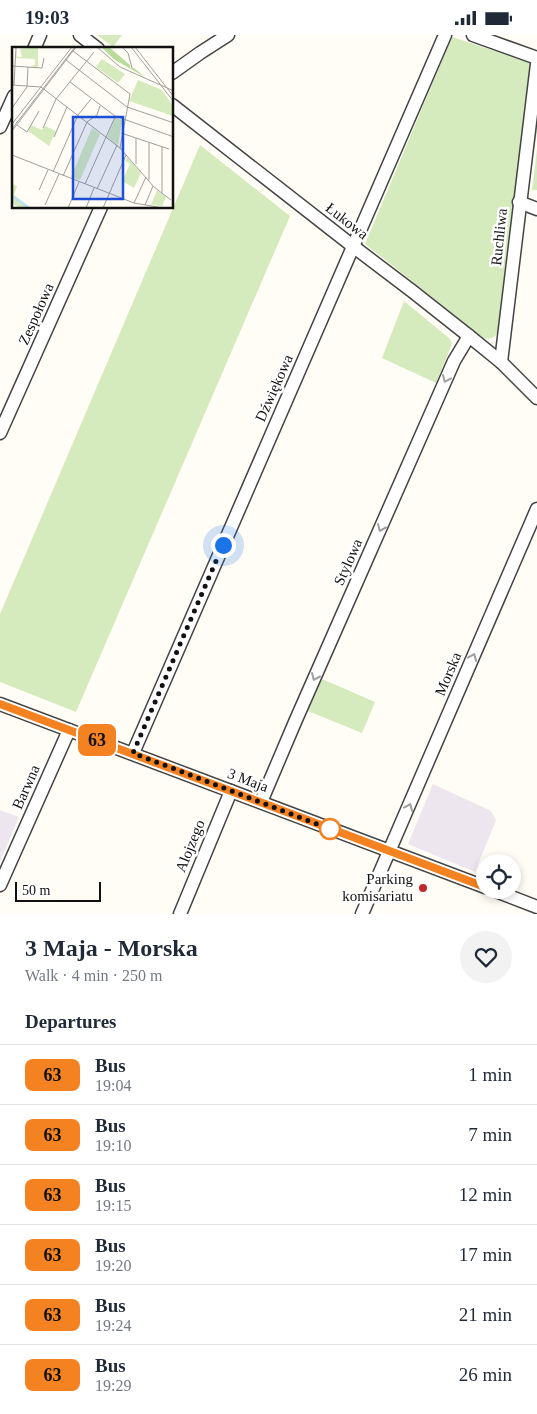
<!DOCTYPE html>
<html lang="en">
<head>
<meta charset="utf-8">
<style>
	body { margin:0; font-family:"Times New Roman",serif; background:#f2f2f3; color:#1f2937; height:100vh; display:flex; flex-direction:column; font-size:19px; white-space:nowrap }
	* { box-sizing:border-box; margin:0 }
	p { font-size:16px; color:#747a83 }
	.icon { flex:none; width:28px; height:28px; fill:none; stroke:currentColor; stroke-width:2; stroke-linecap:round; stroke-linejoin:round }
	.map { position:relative; height:879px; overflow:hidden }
	.panel { display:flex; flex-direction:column; background:#fff; flex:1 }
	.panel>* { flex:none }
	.badge { padding:0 10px; border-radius:8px; font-size:18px; line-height:32px }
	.fabs { position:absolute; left:476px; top:819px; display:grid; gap:10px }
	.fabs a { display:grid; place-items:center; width:45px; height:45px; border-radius:50%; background:#fff; box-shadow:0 2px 8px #0003; font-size:25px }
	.scale { position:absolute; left:15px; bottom:12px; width:86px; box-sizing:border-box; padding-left:5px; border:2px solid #111; border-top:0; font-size:14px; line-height:18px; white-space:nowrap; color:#111; -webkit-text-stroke:4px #fff; paint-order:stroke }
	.you { position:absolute; width:25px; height:25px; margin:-12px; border:4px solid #fff; border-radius:50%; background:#1a73e8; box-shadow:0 0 0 8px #1a73e833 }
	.map>.badge { position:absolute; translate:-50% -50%; box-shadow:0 0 0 2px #fff }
	h2 { padding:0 25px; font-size:19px; line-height:45px }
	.round { display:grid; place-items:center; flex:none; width:52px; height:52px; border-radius:26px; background:#f2f2f3 }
	.overview { display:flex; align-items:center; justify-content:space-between; height:85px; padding:0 25px }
	h1 { font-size:24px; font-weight:700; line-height:38px }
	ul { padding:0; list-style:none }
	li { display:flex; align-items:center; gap:15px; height:60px; padding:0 25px; border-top:1px solid #e0e1e3 }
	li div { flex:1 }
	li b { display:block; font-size:19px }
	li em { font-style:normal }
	li .badge { min-width:55px; font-weight:700; text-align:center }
	.status { display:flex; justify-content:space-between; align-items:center; height:35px; padding:0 25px; background:#fff; direction:ltr }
	.status svg { height:14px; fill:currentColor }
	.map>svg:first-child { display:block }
	.industrial { fill:#eee6ef }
	.green { fill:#d5ebbd }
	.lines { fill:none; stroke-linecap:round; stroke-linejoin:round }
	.minor-casing { stroke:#444; stroke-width:15 }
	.minor { stroke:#fff; stroke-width:12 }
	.oneway { stroke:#a0a0a0 }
	.line-casing { stroke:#fff; stroke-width:11 }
	.line { stroke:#f58220; stroke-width:8 }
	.walk { stroke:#111; stroke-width:5; stroke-dasharray:0 9 }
	.stop-dot { fill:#fff; stroke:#f58220; stroke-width:2.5 }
	.poi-dot { fill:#c4262e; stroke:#fff; stroke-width:2 }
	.labels { text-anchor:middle; stroke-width:5; stroke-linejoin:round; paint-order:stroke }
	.street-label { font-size:15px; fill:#111; stroke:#fff }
	.poi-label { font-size:15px; fill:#111; stroke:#fff; text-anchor:end }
	.inset-river { fill:none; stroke:#b9e0f7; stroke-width:2.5 }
	.inset-road { fill:none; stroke:#a09f9a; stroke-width:1 }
	.view { fill:#1d4ed8; fill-opacity:0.15; stroke:#1d4ed8; stroke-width:2.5 }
	.inset-edge { fill:none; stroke:#111; stroke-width:2.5 }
</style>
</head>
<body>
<div class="status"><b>19:03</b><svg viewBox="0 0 49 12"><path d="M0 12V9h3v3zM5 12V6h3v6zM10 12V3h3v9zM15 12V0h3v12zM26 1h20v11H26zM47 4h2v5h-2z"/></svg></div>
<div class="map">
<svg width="537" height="879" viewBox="0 0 537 879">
	<rect width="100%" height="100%" fill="#fffdf5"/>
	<g class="industrial">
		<path d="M433,749l58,27 5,9 -21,52 -67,-28z"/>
		<path d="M0,775l19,7 -19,45z"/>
	</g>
	<g class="green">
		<path d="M97,0h25l-9,12z"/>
		<path d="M452,2l79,26 -33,269c-3,6 -8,8 -14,6l-119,-94z"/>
		<path d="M537,64v32l-9,65 -2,-1z"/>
		<path d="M200,110l90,71 -214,496 -76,-30v-68z"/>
		<path d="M537,114v41h-5z"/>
		<path d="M404,266l46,38 2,5 -16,39 -54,-25z"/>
		<path d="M322,644l53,23 -13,31 -54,-22z"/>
	</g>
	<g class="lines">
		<defs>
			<g id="minor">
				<path d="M80,0l18,14"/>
				<path d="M473,0l64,23"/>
				<path d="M34,14l6,-14"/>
				<path d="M172,38l28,-20 28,-18"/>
				<path d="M172,70l182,142 58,44 57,45 32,26 36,36"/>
				<path d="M0,92l14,-31"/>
				<path d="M519,167l18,7"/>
				<path d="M501,327l36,-298"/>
				<path d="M0,398l101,-226"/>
				<path d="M0,669l485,183"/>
				<path d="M133,718l312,-718"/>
				<path d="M261,767l34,-80 159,-361 15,-25"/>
				<path d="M0,850l69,-155"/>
				<path d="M493,855l44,17"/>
				<path d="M180,879l51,-123"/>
				<path d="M362,879l175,-405"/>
			</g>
		</defs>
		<use href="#minor" class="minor-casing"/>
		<use href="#minor" class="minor"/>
	</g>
	<defs><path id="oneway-chevron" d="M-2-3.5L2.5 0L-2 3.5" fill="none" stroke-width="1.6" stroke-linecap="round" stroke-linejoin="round" transform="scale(1.25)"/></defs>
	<g class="oneway">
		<use href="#oneway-chevron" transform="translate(446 344) rotate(113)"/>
		<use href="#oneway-chevron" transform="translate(381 493) rotate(114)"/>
		<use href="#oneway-chevron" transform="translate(473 622) rotate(-67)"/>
		<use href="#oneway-chevron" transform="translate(315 642) rotate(114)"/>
		<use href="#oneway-chevron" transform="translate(409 772) rotate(-67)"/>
	</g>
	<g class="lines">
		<defs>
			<path id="line" d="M0,669l485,183"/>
		</defs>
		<use href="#line" class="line-casing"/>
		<use href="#line" class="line"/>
		<path class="walk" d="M223,510l-90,208 197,76"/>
	</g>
	<circle class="stop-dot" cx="330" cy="794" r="10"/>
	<circle class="poi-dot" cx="423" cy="853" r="5"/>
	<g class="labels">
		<g class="street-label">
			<text transform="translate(347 186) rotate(38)" y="5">Łukowa</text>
			<text transform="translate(499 202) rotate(-84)" y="5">Ruchliwa</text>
			<text transform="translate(36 279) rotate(-66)" y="5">Zespołowa</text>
			<text transform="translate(274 353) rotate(-66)" y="5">Dźwiękowa</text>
			<text transform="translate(348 527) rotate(-66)" y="5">Stylowa</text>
			<text transform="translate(448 639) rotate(-67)" y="5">Morska</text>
			<text transform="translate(248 745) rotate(21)" y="5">3 Maja</text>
			<text transform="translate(26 752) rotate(-66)" y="5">Barwna</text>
			<text transform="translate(190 811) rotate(-68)" y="5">Alojzego</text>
		</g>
		<g class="poi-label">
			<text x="413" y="849">Parking<tspan x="413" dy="17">komisariatu</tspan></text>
		</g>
	</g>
	<g transform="translate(12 12)">
		<rect width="161" height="161" fill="#fffdf5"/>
		<path d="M5,0v10h5l-2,-8 18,-2v20h-9l6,-2v-6l-19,-1zM90,12l23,15 -7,9 -22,-16zM126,33l24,10 11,16v10l-44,-15zM103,71l7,2 -4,26 -11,-9zM19,78l11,5 3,-4 11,5 -7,15 -21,-15zM80,81l8,6 -20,46 -9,-3zM115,110l14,16 -7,15 -12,-7 8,-17 -5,-3zM0,137l5,2 -3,9 17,13h-12l-7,-5zM145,143l9,7 -4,9 -11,-1z" fill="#d5ebbd"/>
		<path d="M89,0h8l21,18v3h4l11,9 -30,-17z" fill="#b9dc9c"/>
		<path class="inset-river" d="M0,149l17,12"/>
		<path class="inset-road" d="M85,0l23,20 54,24M110,0l6,6 4,15M119,0l43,55M123,0l39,50M61,4l57,43 -10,54M54,13l61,47 47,16M0,19l30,2 2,-10M58,35l45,34 59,21M0,38l29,2 79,61 34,39 17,13M2,38l2,-38M0,61l15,-21 1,-20M0,77l60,-77M5,78l10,7 12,-21M31,81l13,-29 38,-47M0,82l63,-82M0,84l64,-84M109,86l48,16M42,90l13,-30M124,91v26M150,100v46M0,108l122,48 29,5M41,125l25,-57 13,-16M51,129l24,-54 10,-7 3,-9M137,133v-37M73,137l30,-67M85,142l20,-44M27,143l9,-20M122,156l12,-26M33,158l14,-31M133,158l8,-19M56,161l11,-26M74,161l8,-20M91,161l23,-53"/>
		<path class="view" d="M61,70h50v82h-50z"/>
		<rect width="161" height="161" class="inset-edge"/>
	</g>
</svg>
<div class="fabs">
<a><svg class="icon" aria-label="locate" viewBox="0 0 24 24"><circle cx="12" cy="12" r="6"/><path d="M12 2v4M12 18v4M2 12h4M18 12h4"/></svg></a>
</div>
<div class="scale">50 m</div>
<div class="you" style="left:223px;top:510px"></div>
<b class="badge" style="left:97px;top:705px;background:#f58220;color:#111">63</b>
</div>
<section class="panel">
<div class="overview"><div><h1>3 Maja - Morska</h1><p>Walk · 4 min · 250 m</p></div><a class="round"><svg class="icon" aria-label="heart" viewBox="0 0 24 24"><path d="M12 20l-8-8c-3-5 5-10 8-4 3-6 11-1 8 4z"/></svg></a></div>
<h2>Departures</h2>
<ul>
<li><span class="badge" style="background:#f58220;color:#111">63</span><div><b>Bus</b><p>19:04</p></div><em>1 min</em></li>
<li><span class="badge" style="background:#f58220;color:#111">63</span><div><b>Bus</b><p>19:10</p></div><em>7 min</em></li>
<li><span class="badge" style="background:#f58220;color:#111">63</span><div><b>Bus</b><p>19:15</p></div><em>12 min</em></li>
<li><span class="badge" style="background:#f58220;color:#111">63</span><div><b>Bus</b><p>19:20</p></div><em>17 min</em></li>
<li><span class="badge" style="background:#f58220;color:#111">63</span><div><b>Bus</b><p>19:24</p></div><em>21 min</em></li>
<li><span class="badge" style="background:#f58220;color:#111">63</span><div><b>Bus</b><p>19:29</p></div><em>26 min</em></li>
</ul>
</section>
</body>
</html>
